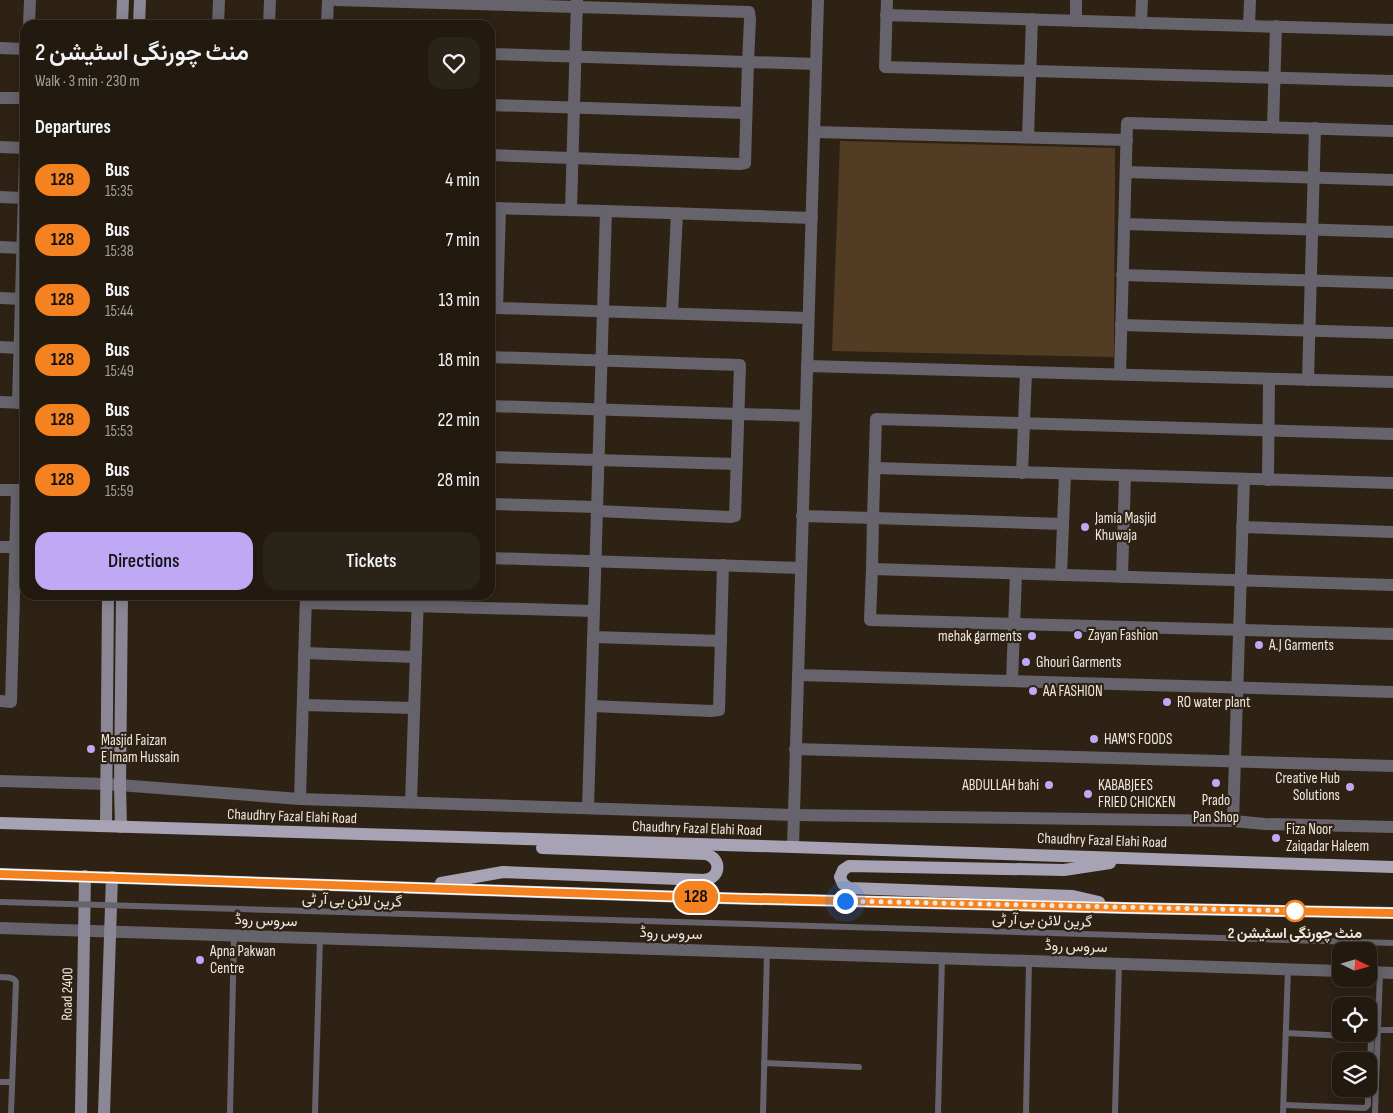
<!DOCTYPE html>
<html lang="en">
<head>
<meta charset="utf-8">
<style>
	body { margin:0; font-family:"Sofia Sans Condensed",Vazirmatn,sans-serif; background:#2a2318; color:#f1f3f6; height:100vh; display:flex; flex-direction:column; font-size:19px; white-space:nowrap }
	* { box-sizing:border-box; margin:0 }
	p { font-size:16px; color:#a2a19e }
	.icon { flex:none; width:28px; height:28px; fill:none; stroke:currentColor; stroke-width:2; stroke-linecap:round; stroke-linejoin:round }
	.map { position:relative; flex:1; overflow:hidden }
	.panel { position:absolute; left:20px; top:20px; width:475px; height:580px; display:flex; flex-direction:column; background:#221a0f; border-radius:15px; box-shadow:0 2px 12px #0003,0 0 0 1px #3f382f }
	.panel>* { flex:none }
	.badge { padding:0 10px; border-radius:16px; font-size:18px; line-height:32px }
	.needle { width:32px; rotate:95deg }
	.buttons { position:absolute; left:1332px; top:942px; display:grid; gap:10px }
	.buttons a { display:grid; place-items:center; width:45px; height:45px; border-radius:10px; background:#221a0f; box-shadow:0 2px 12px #0003,0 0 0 1px #3f382f; font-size:25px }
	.you { position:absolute; width:25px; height:25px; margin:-12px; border:4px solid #fff; border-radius:50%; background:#1a73e8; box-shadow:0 0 0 8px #1a73e833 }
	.map>.badge { position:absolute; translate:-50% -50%; box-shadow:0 0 0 2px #fff }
	h2 { padding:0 15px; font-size:19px; line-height:45px }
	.round { display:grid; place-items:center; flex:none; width:52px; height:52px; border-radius:15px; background:#2a2318 }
	.summary { display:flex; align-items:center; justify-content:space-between; height:85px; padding:0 15px }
	h1 { font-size:24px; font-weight:600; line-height:38px }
	.button { display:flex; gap:10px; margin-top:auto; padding:10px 15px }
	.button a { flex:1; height:58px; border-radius:15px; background:#bfa9f4; color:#111; font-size:20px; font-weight:600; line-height:58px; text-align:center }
	.button a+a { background:#2a2318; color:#f1f3f6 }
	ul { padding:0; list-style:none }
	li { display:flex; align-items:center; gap:15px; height:60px; padding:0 15px }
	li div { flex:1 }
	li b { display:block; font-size:19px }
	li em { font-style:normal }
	li .badge { min-width:55px; font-weight:700; text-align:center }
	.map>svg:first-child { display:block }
	.green { fill:#523c23 }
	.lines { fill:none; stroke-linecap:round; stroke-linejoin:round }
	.service { stroke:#66636c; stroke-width:6 }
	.minor { stroke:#66636c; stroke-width:12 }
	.tertiary { stroke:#66636c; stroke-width:12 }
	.secondary { stroke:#8b8795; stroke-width:12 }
	.primary { stroke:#a7a3b4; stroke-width:12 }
	.service-bridge { stroke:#66636c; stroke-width:6 }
	.line-casing { stroke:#fff; stroke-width:11 }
	.line { stroke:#f58220; stroke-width:8 }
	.walk { stroke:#f0e8df; stroke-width:5; stroke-dasharray:0 9 }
	.poi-dot { fill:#bfa9f4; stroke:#2d2214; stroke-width:2 }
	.stop-dot { fill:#fff; stroke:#f58220; stroke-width:2.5 }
	.labels { text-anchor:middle; stroke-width:4.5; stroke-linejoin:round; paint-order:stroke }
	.poi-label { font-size:15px; fill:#f0e8df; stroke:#2d2214; text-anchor:start }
	.street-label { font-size:15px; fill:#f0e8df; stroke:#2d2214 }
	.stop-label { font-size:15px; font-weight:bold; fill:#f0e8df; stroke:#2d2214 }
</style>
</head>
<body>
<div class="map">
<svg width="1393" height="1113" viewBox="0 0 1393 1113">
	<rect width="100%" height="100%" fill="#2d2214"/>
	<path class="green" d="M840,141l275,7 -1,209 -282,-6z"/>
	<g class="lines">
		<g class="service">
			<path d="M0,977c6,1 13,-1 16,5l-5,131"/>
			<path d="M1379,1030h14"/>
			<path d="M1286,1033l82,4 3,5 -2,41"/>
			<path d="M764,1063l95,4"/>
			<path d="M0,1082h12"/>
			<path d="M1284,1105l81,3 3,-3v-16"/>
			<path d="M230,1112l4,-176"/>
			<path d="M315,1113l5,-175"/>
			<path d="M763,1113l4,-160"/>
			<path d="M938,1113l4,-155"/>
			<path d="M1026,1113l3,-152"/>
			<path d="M1115,1113l4,-149"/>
			<path d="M1283,1113l5,-144"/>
			<path d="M1375,1113l5,-141"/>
		</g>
		<g class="minor">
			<path d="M336,0l413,12 1,7 -2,43 -3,101 -5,1 -250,-9"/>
			<path d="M887,0l-2,67 508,14"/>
			<path d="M886,15l363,11 1,-26"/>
			<path d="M1076,21v-21"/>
			<path d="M1141,23l1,-23"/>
			<path d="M29,25l1,-25"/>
			<path d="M218,25l1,-25"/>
			<path d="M269,25l1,-25"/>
			<path d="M1249,26l144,4"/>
			<path d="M0,48l25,1"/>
			<path d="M490,54l326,10"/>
			<path d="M0,98h25"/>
			<path d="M490,105l256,8"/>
			<path d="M1273,127l3,-101"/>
			<path d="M814,132l313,8"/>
			<path d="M1028,137l4,-118"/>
			<path d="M0,147l25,1"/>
			<path d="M1126,172l267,8"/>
			<path d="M0,197l24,1"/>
			<path d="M490,208l116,3 -18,597"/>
			<path d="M571,210l6,-210"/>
			<path d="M606,211l206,7"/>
			<path d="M1124,224l269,8"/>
			<path d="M0,247l22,1"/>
			<path d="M1122,275l271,8"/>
			<path d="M0,298l21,1"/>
			<path d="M490,308h7l3,-100"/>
			<path d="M497,308l311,10"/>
			<path d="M672,313l5,-100"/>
			<path d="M1121,325l272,8"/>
			<path d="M0,347l19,1"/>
			<path d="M490,357l250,8 -5,151 -4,1 -134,-6"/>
			<path d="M807,366l586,16"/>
			<path d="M1120,374l7,-251 266,8"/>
			<path d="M1308,380l7,-252"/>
			<path d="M0,402l25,1"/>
			<path d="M18,403l7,-245"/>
			<path d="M490,406l316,10"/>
			<path d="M490,457l247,7"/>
			<path d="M875,468l518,15"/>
			<path d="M1022,473l4,-101"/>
			<path d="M1268,480l1,-101"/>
			<path d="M0,490h25"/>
			<path d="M490,504l107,3"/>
			<path d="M802,516l71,2 3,-99 517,15"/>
			<path d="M1063,524l-190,-6 -1,51 521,16"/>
			<path d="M1242,527l151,5"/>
			<path d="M0,547h15"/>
			<path d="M490,558l311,10"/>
			<path d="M872,569l-2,51 523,14"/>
			<path d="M1061,575l4,-101"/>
			<path d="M1122,577l3,-101"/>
			<path d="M306,603l288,8"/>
			<path d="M593,637l128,4"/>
			<path d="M304,653l111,4"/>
			<path d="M1012,681l4,-107"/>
			<path d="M0,701l11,1 6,-212"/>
			<path d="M303,705l111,3"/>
			<path d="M591,706l120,5 8,-1 4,-145"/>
			<path d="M795,749l598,17"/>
			<path d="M0,781l106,3 194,15 493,16 440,6 32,3 128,3"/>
			<path d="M411,802l7,-207"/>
			<path d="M1233,821l11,-342"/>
			<path d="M0,928l1341,43"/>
			<path d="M1369,972l24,1"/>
		</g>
		<g class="tertiary">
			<path d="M327,25l1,-25"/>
			<path d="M798,675l595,17"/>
			<path d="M300,799l6,-204"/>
			<path d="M793,847l25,-847"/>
		</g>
		<g class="secondary">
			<path d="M122,25l1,-25"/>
			<path d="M139,25l1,-25"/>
			<path d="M106,826l2,-231"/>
			<path d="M121,827l-1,-41 2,-191"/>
			<path d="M81,1113l4,-237"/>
			<path d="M104,1113l8,-236"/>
		</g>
		<g class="primary">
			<path d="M0,823l793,24 600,20"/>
			<path d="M0,874l718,24 408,10 267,5"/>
			<path d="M441,883l62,-11 201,8c17,-2 18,-21 2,-26l-164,-6"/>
			<path d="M1099,902l-26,-6 -224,-8 -6,-4 -3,-7 3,-7 6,-4 215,4 46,-7"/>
		</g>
		<path class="service-bridge" d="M0,902l1393,41"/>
	</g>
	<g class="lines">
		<defs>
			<path id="line" d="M0,874l718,24 408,10 267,5"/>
		</defs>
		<use href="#line" class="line-casing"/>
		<use href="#line" class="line"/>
		<path class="walk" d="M845,901l453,10h-3"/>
	</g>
	<g class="poi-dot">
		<circle cx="1085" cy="527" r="5"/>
		<circle cx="1078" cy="635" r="5"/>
		<circle cx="1032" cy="636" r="5"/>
		<circle cx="1259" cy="645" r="5"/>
		<circle cx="1026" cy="662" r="5"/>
		<circle cx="1033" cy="691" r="5"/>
		<circle cx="1167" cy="702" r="5"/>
		<circle cx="1094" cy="739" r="5"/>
		<circle cx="91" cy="749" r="5"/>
		<circle cx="1216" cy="783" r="5"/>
		<circle cx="1049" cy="785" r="5"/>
		<circle cx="1350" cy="787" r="5"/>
		<circle cx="1088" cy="794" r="5"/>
		<circle cx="1276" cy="838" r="5"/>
		<circle cx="200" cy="960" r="5"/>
	</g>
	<circle class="stop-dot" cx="1295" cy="911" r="10"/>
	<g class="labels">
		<g class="poi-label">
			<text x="1095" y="523">Jamia Masjid<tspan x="1095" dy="17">Khuwaja</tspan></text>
			<text x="1088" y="640">Zayan Fashion</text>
			<text x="1022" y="641" text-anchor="end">mehak garments</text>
			<text x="1269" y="650">A.J Garments</text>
			<text x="1036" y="667">Ghouri Garments</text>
			<text x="1043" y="696">AA FASHION</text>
			<text x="1177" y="707">RO water plant</text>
			<text x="1104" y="744">HAM'S FOODS</text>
			<text x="101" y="745">Masjid Faizan<tspan x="101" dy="17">E Imam Hussain</tspan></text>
			<text x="1340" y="783" text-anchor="end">Creative Hub<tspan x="1340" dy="17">Solutions</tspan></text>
			<text x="1039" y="790" text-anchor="end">ABDULLAH bahi</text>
			<text x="1098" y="790">KABABJEES<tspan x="1098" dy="17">FRIED CHICKEN</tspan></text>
			<text x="1216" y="805" text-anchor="middle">Prado<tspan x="1216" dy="17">Pan Shop</tspan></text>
			<text x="1286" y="834">Fiza Noor<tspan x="1286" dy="17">Zaiqadar Haleem</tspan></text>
			<text x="210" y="956">Apna Pakwan<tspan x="210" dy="17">Centre</tspan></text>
		</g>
		<g class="street-label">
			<text transform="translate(292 816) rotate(2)" y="5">Chaudhry Fazal Elahi Road</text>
			<text transform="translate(697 828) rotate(2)" y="5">Chaudhry Fazal Elahi Road</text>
			<text transform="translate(1102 840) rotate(2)" y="5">Chaudhry Fazal Elahi Road</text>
			<text transform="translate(352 900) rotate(2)" y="5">گرین لائن بی آر ٹی</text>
			<text transform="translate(266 920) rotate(2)" y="5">سروس روڈ</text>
			<text transform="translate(1042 920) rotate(2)" y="5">گرین لائن بی آر ٹی</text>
			<text transform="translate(671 933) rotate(2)" y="5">سروس روڈ</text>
			<text transform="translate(1076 946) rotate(2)" y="5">سروس روڈ</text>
			<text transform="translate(67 994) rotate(-89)" y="5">Road 2400</text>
		</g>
		<g class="stop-label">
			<text x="1295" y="938">منٹ چورنگی اسٹیشن 2</text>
		</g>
	</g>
</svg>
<div class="buttons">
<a><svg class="needle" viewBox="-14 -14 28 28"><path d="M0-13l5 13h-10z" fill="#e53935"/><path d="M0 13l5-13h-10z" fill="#a2a19e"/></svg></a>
<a><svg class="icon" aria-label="locate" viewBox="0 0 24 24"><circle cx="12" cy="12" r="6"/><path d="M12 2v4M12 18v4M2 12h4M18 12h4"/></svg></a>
<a><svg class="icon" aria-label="layers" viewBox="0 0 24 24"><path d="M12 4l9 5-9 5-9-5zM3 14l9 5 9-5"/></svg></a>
</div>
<div class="you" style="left:845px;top:901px"></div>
<b class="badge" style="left:696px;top:897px;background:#f58220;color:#111">128</b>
<section class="panel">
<div class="summary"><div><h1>منٹ چورنگی اسٹیشن 2</h1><p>Walk · 3 min · 230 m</p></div><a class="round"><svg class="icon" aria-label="heart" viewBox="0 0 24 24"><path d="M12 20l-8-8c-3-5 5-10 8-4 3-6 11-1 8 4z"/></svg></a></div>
<h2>Departures</h2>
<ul>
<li><span class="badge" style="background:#f58220;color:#111">128</span><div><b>Bus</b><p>15:35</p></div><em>4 min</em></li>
<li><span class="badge" style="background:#f58220;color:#111">128</span><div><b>Bus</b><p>15:38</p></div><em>7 min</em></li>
<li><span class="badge" style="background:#f58220;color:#111">128</span><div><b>Bus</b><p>15:44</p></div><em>13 min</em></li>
<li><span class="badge" style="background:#f58220;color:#111">128</span><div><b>Bus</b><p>15:49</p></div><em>18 min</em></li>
<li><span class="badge" style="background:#f58220;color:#111">128</span><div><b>Bus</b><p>15:53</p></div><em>22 min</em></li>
<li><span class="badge" style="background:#f58220;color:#111">128</span><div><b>Bus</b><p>15:59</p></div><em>28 min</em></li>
</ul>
<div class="button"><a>Directions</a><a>Tickets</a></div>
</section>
</div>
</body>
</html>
